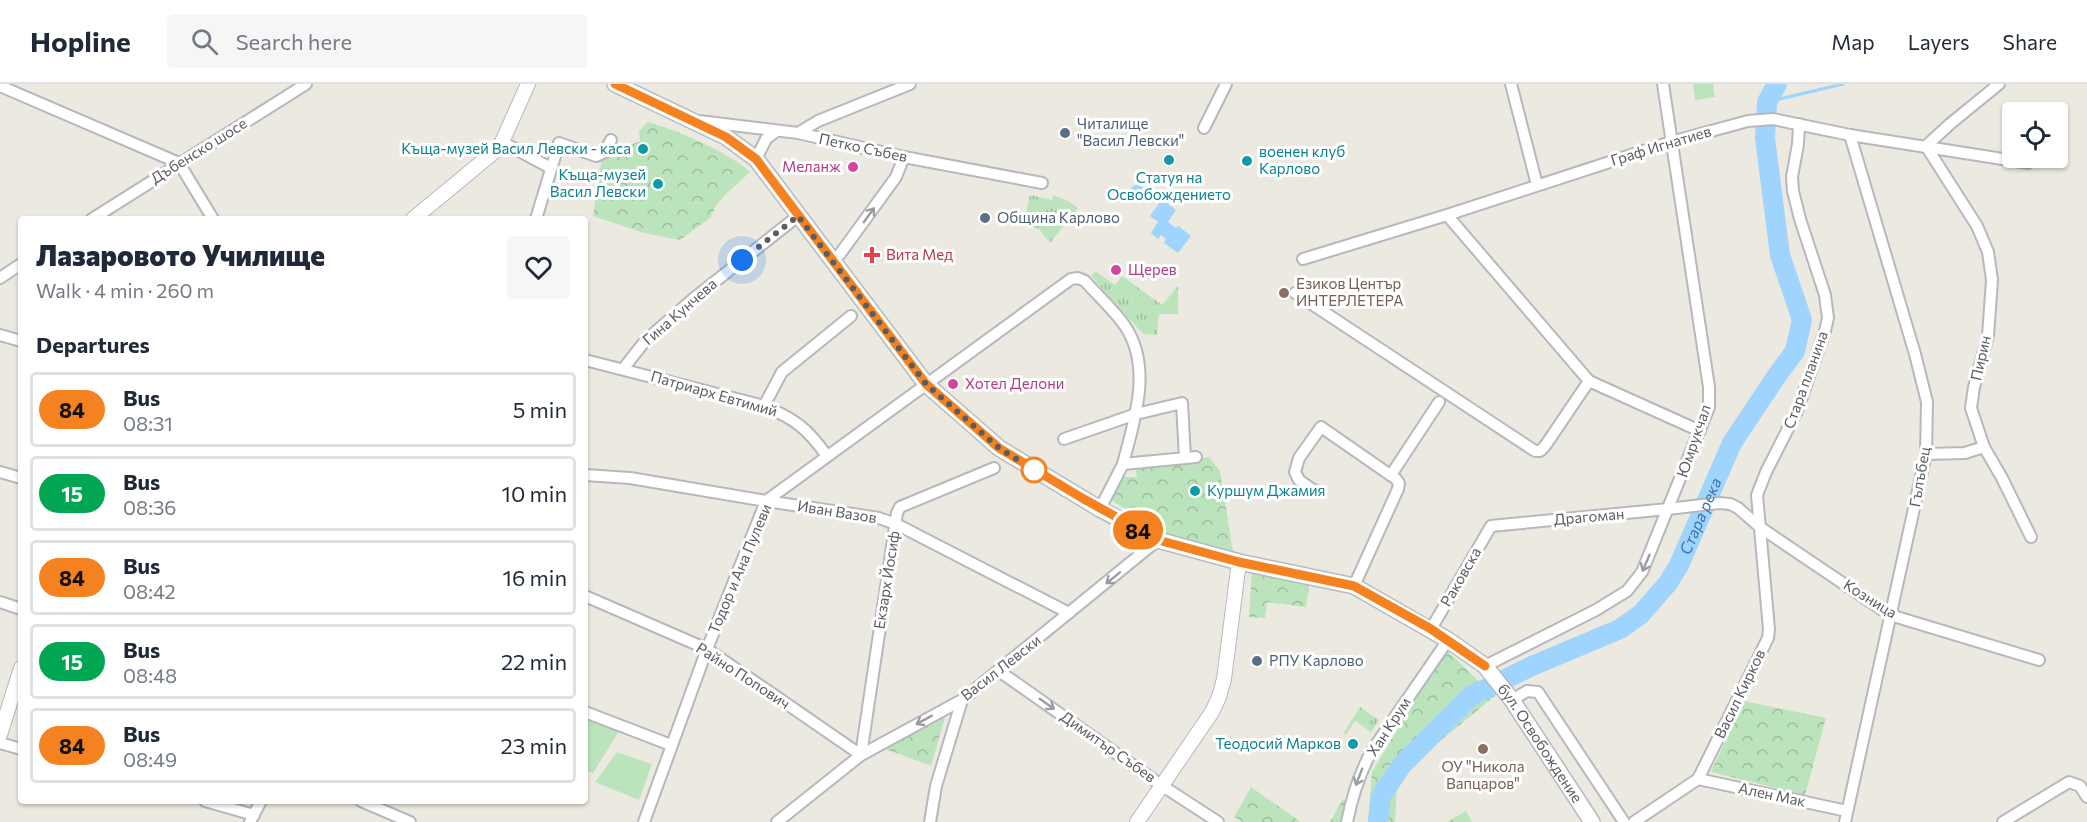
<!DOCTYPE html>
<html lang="en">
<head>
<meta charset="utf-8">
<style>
	body { margin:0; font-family:Commissioner,sans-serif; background:#f6f6f7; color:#1f2937; height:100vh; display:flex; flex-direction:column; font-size:22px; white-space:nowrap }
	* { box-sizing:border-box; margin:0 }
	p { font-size:20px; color:#747a83 }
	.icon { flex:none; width:33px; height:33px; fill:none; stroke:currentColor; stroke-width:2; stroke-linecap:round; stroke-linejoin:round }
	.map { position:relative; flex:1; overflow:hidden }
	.drawer { position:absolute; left:18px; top:132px; width:570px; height:588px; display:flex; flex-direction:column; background:#fff; border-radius:6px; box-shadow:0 2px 4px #0004 }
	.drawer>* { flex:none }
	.badge { padding:0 12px; border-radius:20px; font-size:21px; line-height:39px }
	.buttons { position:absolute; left:2002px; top:18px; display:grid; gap:12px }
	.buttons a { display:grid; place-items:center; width:66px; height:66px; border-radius:6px; background:#fff; box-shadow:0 2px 4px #0004; font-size:30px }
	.you { position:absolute; width:30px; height:30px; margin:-15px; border:4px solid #fff; border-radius:50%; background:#1a73e8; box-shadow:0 0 0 9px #1a73e833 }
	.map>.badge { position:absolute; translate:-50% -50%; box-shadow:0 0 0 3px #fff }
	h2 { padding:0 18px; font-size:22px; line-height:54px }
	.round { display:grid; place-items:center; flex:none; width:63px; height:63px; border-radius:6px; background:#f6f6f7 }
	.headline { display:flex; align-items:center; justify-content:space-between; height:102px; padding:0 18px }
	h1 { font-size:28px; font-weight:800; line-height:45px }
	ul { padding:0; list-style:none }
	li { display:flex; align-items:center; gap:18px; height:75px; margin:0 12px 9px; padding:0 6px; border:3px solid #e0e1e3; border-radius:6px }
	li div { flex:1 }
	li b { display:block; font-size:22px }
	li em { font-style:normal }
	li .badge { min-width:66px; font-weight:700; text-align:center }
	header { display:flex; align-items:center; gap:36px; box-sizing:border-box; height:84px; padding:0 30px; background:#fff; border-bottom:2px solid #e0e1e3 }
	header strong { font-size:28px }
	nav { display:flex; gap:33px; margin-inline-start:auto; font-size:21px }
	.search { width:420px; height:54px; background:#f6f6f7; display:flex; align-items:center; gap:15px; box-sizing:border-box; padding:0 21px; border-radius:6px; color:#747a83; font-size:22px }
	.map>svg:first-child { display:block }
	.grass { fill:url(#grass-tufts) }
	.forest { fill:url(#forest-crowns) }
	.pitch { fill:#bce4bc }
	.water { fill:#9ed4fe }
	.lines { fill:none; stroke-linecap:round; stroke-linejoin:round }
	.stream { stroke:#9ed4fe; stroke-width:3 }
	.river { stroke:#9ed4fe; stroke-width:20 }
	.minor-casing { stroke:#b6b8bd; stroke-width:14 }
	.tertiary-casing { stroke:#b6b8bd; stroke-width:16 }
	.secondary-casing { stroke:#b6babf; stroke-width:18 }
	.minor { stroke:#fff; stroke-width:10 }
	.tertiary { stroke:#fff; stroke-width:14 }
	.secondary { stroke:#fff; stroke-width:15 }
	.oneway { stroke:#9b9ea0 }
	.line-casing { stroke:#fff; stroke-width:14 }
	.line { stroke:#f58220; stroke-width:9 }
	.walk { stroke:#595d61; stroke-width:6; stroke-dasharray:0 10.8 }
	.service-dot { fill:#5c6f8a; stroke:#fff; stroke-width:2 }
	.culture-dot { fill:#0f9aa8; stroke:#fff; stroke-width:2 }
	.hotel-dot { fill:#d1479c; stroke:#fff; stroke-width:2 }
	.health-dot { fill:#e0444e; stroke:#fff; stroke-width:2 }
	.education-dot { fill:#8d6e63; stroke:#fff; stroke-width:2 }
	.stop-dot { fill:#fff; stroke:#f58220; stroke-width:3 }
	.labels { text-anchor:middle; stroke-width:6; stroke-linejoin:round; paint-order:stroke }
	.service-label { font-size:15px; fill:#4e5e75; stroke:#fff; text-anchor:start }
	.street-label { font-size:15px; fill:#595d61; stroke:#fff }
	.culture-label { font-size:15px; fill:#0d838f; stroke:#fff; text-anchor:end }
	.hotel-label { font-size:15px; fill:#b23c85; stroke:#fff; text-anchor:start }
	.health-label { font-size:15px; fill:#be3a42; stroke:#fff; text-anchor:start }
	.education-label { font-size:15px; fill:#785e54; stroke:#fff; text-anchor:start }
	.water-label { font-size:16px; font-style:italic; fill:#3c74af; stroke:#fff }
</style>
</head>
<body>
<header>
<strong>Hopline</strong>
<div class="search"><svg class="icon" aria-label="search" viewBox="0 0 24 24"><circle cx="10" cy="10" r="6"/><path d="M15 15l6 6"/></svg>Search here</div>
<nav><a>Map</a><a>Layers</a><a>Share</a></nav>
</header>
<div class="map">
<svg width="2087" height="738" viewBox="0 0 2087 738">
	<defs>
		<pattern id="grass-tufts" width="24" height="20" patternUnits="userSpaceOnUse" patternTransform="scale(1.5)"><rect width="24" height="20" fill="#bce4bc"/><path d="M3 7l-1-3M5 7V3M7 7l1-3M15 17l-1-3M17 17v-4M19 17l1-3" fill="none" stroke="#9cbc9c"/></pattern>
		<pattern id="forest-crowns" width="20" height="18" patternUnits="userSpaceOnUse" patternTransform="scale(1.5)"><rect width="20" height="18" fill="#bce4bc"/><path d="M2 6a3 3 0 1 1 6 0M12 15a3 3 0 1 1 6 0" fill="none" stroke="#9cbc9c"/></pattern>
	</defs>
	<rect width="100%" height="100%" fill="#eceae0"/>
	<g class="grass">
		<path d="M1030,111l22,5 1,-5 15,6 10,7 -28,35 -11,-14 -15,-5z"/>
		<path d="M1095,187l20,14 7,-9 40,29 16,-19v28h-19l-2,21 -14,-1 -52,-58z"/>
		<path d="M1360,623l19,13 -8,12 -16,-11 -9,14 -3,-1z"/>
	</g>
	<g class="forest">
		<path d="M648,38c28,8 81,30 102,50l-25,23 -10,12 -4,10 -31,23 -36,-7 -51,-17 10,-65 37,-9 -1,-11z"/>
		<path d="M1209,373l11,14 13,81 -54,-14 -22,-9 -46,-29 9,-23h17l-2,-11z"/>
		<path d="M1252,486l58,10 -4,27 -39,-5 -2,16 -16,-1z"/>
		<path d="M1445,565l50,47 -89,73 -9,17 -2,36h-27l4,-50z"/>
		<path d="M1744,617l82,17 -21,77 -94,-23z"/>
		<path d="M948,623l-17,59 -54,-20z"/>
		<path d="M1251,703l50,35h-59l-8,-5z"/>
		<path d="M1343,715l8,5 -4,18h-17z"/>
		<path d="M1466,727l6,11h-25z"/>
	</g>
	<g class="pitch">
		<path d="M1693,0h20l2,13 -20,3z"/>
		<path d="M585,634l34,13 -26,42 -8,-3z"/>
		<path d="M617,668l35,12 -13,36 -44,-18z"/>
	</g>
	<g class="water">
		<circle cx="1137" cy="108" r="7"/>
		<path d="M1162,115l14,11 -8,12 8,6 2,-2 13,10 -13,17 -14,-10 2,-4 -5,-4 -3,4 -7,-6 7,-11 -8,-6z"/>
	</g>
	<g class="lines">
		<path class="stream" d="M1767,18l76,-18"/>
		<path class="river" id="s1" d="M1378,738l3,-26 21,-31 69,-69 61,-30 88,-37 21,-15 27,-31 11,-18 53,-122 46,-69 17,-23 7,-31 -22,-65 -15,-117 2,-36 10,-18"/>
		<defs>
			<g id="minor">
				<path d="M1511,0l26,101"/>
				<path d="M1999,0l-49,40 -24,22 51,80 11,26 4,28 -4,56 -14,51 -3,21 13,39 18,31 29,59"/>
				<path d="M0,2l179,77 34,56"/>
				<path d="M699,37l99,12 106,24 138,26"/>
				<path d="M1204,44l22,-44"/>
				<path d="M798,49l20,-12 92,-37"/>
				<path d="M502,58l49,26"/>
				<path d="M756,75l10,-20 9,-7"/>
				<path d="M1447,131l142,166"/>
				<path d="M92,135l214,-135"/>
				<path d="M536,135l23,-76 37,13 9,-4 6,-12"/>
				<path d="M1303,175l144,-44 224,-73 77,-21 25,-2 77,16 178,28"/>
				<path d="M832,176l8,-6 56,-77 8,-20"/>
				<path d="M0,194l21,-14"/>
				<path d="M1295,209l240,158h5l5,-5 44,-65 111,50"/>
				<path d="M0,251l21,6"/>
				<path d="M585,276l179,46c31,13 43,22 63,50"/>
				<path d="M623,285l22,-28 48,-42 105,-83"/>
				<path d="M764,322l18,-34 69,-56"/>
				<path d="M1064,355l72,-25 46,-11 3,55"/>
				<path d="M1926,370l39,-1 19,-6"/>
				<path d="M0,388l21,6"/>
				<path d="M585,391l45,3 136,23 113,17 17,6 173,89"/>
				<path d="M1391,391l48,-73"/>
				<path d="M1316,408l-17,-12 -4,-8 4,-14 22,-31 75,52 3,4 -1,6 -44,97"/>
				<path d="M1100,425l23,-45 73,-7"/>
				<path d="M585,512l122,53 154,106 36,-242 3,-6 94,-39"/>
				<path d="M0,518l21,7"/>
				<path d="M1431,545l60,-103 177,-17 51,-6 11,1 8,4 23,20 129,87 149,45"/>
				<path d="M1485,582l111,-56 31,-19 15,-19 67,-165v-20l-46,-303"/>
				<path d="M999,587l162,114 57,37"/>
				<path d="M1512,616l15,-9 11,1 86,130"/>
				<path d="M585,628l86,33"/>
				<path d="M0,659l21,6"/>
				<path d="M1698,695l149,32"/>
				<path d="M205,717l49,14"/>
				<path d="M361,717l49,21"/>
				<path d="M250,738l11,-21"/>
				<path d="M644,738l63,-173 59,-148 305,-222 7,-1 7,3c13,15 29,29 40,45 28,42 9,95 -2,138"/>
				<path d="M777,738l84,-67 101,-55 196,-160"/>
				<path d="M930,738l6,-36 26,-86"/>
				<path d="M1347,738c5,-25 12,-47 24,-70l77,-112"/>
				<path d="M1634,738l64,-43 70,-141 1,-9 -12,-134 9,-23 31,-61 28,-80 3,-13 -3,-23 -25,-76 -7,-28 -1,-14 6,-33 1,-20"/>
				<path d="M1845,738l81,-368 1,-52 -12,-48 -65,-219"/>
				<path d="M2003,738l66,-40 11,4 7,11"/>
			</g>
			<g id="tertiary">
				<path d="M413,135l81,-67 8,-10 26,-58"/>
				<path d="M0,651l21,-67"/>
				<path d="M1137,738l75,-110 7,-15 5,-18 15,-117"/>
			</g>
			<g id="secondary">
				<path id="s2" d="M615,0l111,53 30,22 170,225 73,64 101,61 58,31 81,22 115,24 94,54 37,26 27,34 80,122"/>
			</g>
		</defs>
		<use href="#minor" class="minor-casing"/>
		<use href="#tertiary" class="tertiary-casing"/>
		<use href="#secondary" class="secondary-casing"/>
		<use href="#minor" class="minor"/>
		<use href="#tertiary" class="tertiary"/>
		<use href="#secondary" class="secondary"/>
	</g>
	<defs><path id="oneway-shaft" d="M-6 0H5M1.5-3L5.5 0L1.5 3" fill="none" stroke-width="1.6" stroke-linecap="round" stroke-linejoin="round" transform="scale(1.5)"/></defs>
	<g class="oneway">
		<use href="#oneway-shaft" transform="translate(869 131) rotate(-54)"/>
		<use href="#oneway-shaft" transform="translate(1646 479) rotate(113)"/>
		<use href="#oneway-shaft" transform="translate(1113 494) rotate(141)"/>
		<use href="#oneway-shaft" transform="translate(1047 620) rotate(35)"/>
		<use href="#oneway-shaft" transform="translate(924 636) rotate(151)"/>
		<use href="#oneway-shaft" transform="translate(1359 693) rotate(111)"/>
	</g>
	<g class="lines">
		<defs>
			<path id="line" d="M615,0l111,53 30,22 170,225 73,64 83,50 76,42 81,22 115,24 77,43 54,37"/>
		</defs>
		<use href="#line" class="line-casing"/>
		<use href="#line" class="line"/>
		<path class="walk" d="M742,176l56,-44 128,168 73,64 35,22"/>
	</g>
	<g class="service-dot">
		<circle cx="1065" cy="49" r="6"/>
		<circle cx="985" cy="134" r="6"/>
		<circle cx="1257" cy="577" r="6"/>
	</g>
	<g class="culture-dot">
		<circle cx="643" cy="65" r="6"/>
		<circle cx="1169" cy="76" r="6"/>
		<circle cx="1247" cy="77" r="6"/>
		<circle cx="658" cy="100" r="6"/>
		<circle cx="1195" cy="407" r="6"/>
		<circle cx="1353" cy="660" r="6"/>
	</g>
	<g class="hotel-dot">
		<circle cx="853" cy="83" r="6"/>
		<circle cx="1116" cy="186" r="6"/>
		<circle cx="953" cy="300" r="6"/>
	</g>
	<path class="health-dot" d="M869 162h6v6h6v6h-6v6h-6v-6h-6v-6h6z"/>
	<g class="education-dot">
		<circle cx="1284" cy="209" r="6"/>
		<circle cx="1483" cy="665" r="6"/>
	</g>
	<circle class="stop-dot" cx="1034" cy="386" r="12"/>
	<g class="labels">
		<g class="service-label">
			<text x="1077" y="45">Читалище<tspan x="1077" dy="17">"Васил Левски"</tspan></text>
			<text x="997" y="139">Община Карлово</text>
			<text x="1269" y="582">РПУ Карлово</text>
		</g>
		<g class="street-label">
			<text transform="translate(1661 62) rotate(-17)" y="5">Граф Игнатиев</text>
			<text transform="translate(863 64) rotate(12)" y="5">Петко Събев</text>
			<text transform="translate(199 67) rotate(-32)" y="5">Дъбенско шосе</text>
			<text transform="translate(680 228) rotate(-41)" y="5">Гина Кунчева</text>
			<text transform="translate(1981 274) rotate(-77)" y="5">Пирин</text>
			<text transform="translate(1806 296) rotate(-70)" y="5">Стара планина</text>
			<text transform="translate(714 310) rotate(16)" y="5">Патриарх Евтимий</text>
			<text transform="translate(1694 357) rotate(-71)" y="5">Юмрукчал</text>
			<text transform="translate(1920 393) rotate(-80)" y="5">Гълъбец</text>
			<text transform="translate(837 428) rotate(9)" y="5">Иван Вазов</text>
			<text transform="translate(1589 433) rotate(-5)" y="5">Драгоман</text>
			<text transform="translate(740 485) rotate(-67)" y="5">Тодор и Ана Пулеви</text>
			<text transform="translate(1461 493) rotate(-60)" y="5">Раковска</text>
			<text transform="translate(887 496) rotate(-81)" y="5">Екзарх Йосиф</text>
			<text transform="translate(1870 515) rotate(32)" y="5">Козница</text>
			<text transform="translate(1001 584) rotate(-38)" y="5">Васил Левски</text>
			<text transform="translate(743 592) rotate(33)" y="5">Райно Попович</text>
			<text transform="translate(1740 610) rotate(-64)" y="5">Васил Кирков</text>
			<text transform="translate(1389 643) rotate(-57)" y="5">Хан Крум</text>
			<text dy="5" stroke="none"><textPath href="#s2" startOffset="1173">бул. Освобождение</textPath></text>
			<text transform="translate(1108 663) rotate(35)" y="5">Димитър Събев</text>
			<text transform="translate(1772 711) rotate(12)" y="5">Ален Мак</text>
		</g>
		<g class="culture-label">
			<text x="631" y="70">Къща-музей Васил Левски - каса</text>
			<text x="1259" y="73" text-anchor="start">военен клуб<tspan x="1259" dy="17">Карлово</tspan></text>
			<text x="646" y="96">Къща-музей<tspan x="646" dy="17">Васил Левски</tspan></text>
			<text x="1169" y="99" text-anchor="middle">Статуя на<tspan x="1169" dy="17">Освобождението</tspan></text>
			<text x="1207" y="412" text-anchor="start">Куршум Джамия</text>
			<text x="1341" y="665">Теодосий Марков</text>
		</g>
		<g class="hotel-label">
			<text x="841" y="88" text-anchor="end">Меланж</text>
			<text x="1128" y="191">Щерев</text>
			<text x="965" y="305">Хотел Делони</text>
		</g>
		<g class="health-label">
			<text x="886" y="176">Вита Мед</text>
		</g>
		<g class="education-label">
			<text x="1296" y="205">Езиков Център<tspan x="1296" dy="17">ИНТЕРЛЕТЕРА</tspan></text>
			<text x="1483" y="688" text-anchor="middle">ОУ "Никола<tspan x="1483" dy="17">Вапцаров"</tspan></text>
		</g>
		<g class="water-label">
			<text dy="6" stroke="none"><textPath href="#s1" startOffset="466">Стара река</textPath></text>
		</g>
	</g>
</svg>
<div class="buttons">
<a><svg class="icon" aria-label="locate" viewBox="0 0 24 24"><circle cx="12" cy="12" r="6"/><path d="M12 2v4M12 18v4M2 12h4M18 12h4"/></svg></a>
</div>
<div class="you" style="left:742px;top:176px"></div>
<b class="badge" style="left:1138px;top:446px;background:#f58220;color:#111">84</b>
<section class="drawer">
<div class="headline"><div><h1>Лазаровото Училище</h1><p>Walk · 4 min · 260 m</p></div><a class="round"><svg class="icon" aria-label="heart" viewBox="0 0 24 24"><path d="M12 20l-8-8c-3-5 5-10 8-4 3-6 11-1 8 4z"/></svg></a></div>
<h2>Departures</h2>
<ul>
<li><span class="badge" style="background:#f58220;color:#111">84</span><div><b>Bus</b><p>08:31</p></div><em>5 min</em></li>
<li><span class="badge" style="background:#00a651;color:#fff">15</span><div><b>Bus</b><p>08:36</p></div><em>10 min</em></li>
<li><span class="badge" style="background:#f58220;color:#111">84</span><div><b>Bus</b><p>08:42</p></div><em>16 min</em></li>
<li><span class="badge" style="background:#00a651;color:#fff">15</span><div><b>Bus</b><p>08:48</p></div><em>22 min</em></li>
<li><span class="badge" style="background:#f58220;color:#111">84</span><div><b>Bus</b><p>08:49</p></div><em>23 min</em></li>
</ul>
</section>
</div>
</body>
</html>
